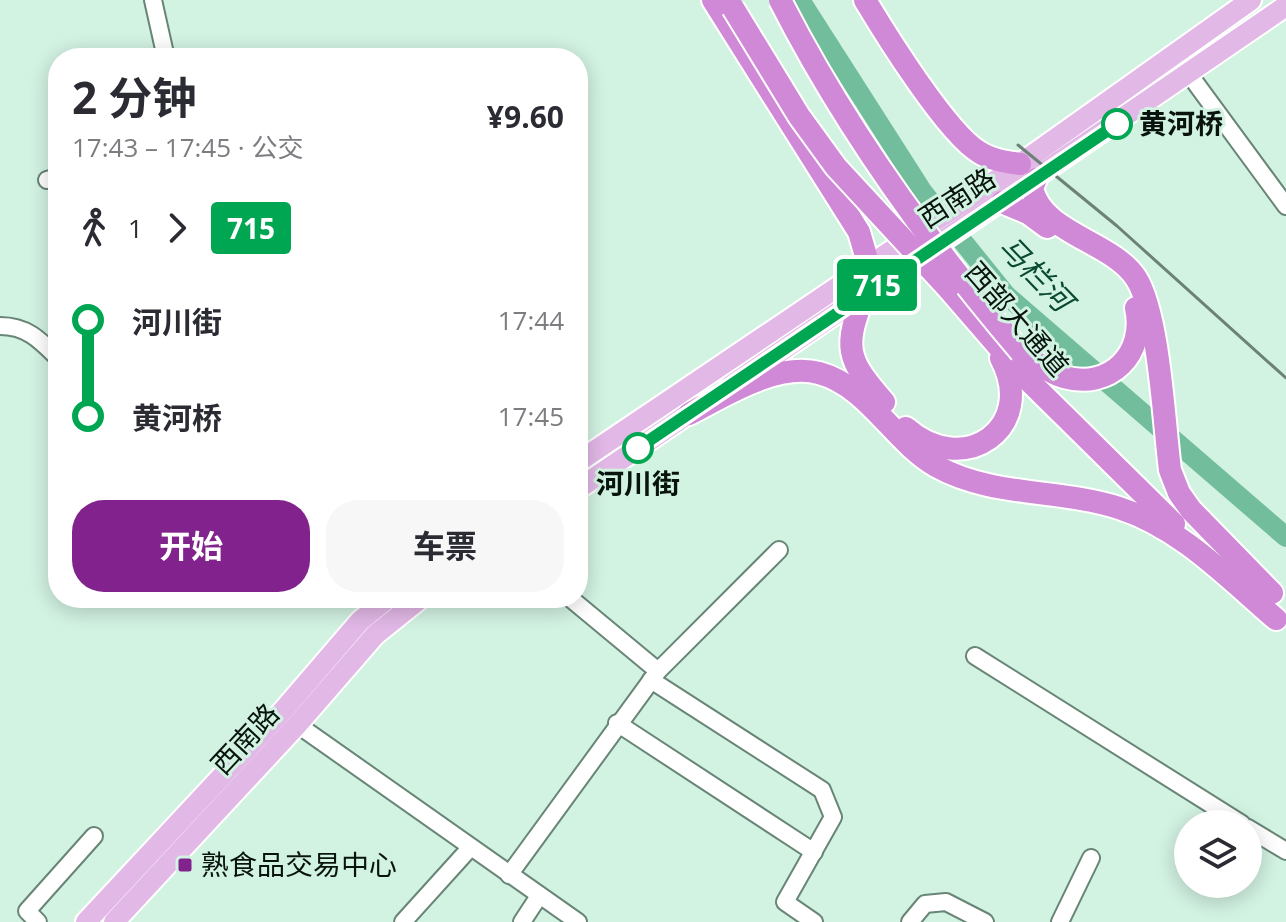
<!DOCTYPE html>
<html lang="zh">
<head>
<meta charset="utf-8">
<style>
	body { margin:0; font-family:"Open Sans","Noto Sans SC",sans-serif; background:#f7f7f7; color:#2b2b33; height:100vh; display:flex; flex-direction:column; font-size:30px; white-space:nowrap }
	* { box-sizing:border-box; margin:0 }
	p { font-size:26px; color:#7c7c81 }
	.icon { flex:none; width:44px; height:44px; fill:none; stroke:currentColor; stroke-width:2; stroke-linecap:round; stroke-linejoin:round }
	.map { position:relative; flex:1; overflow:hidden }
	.details { position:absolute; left:48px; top:48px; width:540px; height:560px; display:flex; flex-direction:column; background:#fff; border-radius:32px; box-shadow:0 4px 20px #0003 }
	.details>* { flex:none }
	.badge { padding:0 16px; border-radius:6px; font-size:28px; line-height:52px }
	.controls { position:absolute; left:1174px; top:810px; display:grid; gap:16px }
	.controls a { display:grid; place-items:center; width:88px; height:88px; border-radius:50%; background:#fff; box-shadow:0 4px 20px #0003; font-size:40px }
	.map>.badge { position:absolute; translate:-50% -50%; box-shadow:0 0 0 4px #fff }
	.legs { display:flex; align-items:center; gap:12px; height:88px; padding:0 24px; font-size:26px }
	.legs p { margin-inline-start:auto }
	.head { display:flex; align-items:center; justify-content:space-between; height:136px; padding:0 24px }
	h1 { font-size:44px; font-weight:700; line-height:60px }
	.action { display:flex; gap:16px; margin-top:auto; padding:16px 24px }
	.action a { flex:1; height:92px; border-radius:32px; background:#82228c; color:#fff; font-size:32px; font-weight:700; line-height:92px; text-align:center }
	.action a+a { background:#f7f7f7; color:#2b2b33 }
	ul { padding:0 24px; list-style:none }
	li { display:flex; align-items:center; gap:28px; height:96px; font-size:30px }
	li i { display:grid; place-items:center; width:12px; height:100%; margin:0 10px; background:currentColor }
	li i::after { content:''; width:20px; height:20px; margin:-10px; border:6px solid; border-radius:50%; background:#fff }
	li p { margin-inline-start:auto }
	li:first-child i { background:linear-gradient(#0000 50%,currentColor 0) }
	li:last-child i { background:linear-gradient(currentColor 50%,#0000 0) }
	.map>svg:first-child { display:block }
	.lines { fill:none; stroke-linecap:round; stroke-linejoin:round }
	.river { stroke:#72bd9b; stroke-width:20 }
	.minor-casing { stroke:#688576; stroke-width:20 }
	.major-casing { stroke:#fff; stroke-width:24 }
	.highway-casing { stroke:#fff; stroke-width:26 }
	.minor { stroke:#fff; stroke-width:16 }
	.major { stroke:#e2b8e6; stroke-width:20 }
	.highway { stroke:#cf89d6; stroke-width:22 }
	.rail { stroke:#6d8277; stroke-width:3 }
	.highway-bridge-casing { stroke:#fff; stroke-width:26; stroke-linecap:butt }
	.highway-bridge { stroke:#cf89d6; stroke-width:22 }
	.line-1-casing { stroke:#fff; stroke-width:18 }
	.line-1 { stroke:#00a651; stroke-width:12 }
	.stop-1-dot { fill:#fff; stroke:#00a651; stroke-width:4 }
	.poi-dot { fill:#82228c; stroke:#d2f2e2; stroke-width:3 }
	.labels { text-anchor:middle; stroke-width:6; stroke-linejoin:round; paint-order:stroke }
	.stop-label { font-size:28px; font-weight:bold; fill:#09140f; stroke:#d2f2e2; text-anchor:start }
	.street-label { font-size:28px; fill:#09140f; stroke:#d2f2e2 }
	.poi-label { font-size:28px; fill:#09140f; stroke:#d2f2e2; text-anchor:start }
	.water-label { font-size:30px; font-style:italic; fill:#0a4932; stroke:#d2f2e2 }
</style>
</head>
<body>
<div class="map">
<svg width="1286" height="922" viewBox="0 0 1286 922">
	<rect width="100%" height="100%" fill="#d2f2e2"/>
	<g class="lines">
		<path class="river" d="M800,0l122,191 84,104 280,242"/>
		<defs>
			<g id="minor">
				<path d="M153,0l13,58"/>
				<path d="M1189,74l97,132"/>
				<path d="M47,180l11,-3"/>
				<path d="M0,326c27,0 40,14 58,32"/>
				<path d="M570,598l88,73"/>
				<path d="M975,656l267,168"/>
				<path d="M651,680l171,110 11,27 -48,85 29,20"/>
				<path d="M288,718l290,204"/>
				<path d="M617,723l197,129"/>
				<path d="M1248,828l38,23"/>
				<path d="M509,875l149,-204 121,-121"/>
				<path d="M38,922l-11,-11 67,-75"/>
				<path d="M403,922l67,-74"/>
				<path d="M522,922l17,-26"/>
				<path d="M910,922l15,-18 21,-2 39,20"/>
				<path d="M1060,922l31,-64"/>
			</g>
			<g id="major">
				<path d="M730,386l556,-380"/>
				<path d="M578,462l442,-298 231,-164"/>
				<path d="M578,489l122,-83"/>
				<path d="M86,922l195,-209 79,-92 28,-23"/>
				<path d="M114,922l183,-197 78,-90 46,-37"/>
			</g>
			<g id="highway">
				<path d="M713,0l146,232 7,24 -8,16"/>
				<path d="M865,0c21,35 82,133 114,152 12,8 27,10 41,12"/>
				<path d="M1036,179l-4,9c10,46 80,53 104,90 23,36 28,145 34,192l9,23 12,17 81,83"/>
				<path d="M1002,202l26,11 19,14"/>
				<path d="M948,288l77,89 149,147"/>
				<path d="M865,293c-22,54 -19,66 19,109"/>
				<path d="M1021,352c13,8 28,21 43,25 46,13 82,-23 72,-69"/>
				<path d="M689,414c37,-19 88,-52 130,-41 49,13 74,68 117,93 55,31 124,23 183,42 62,20 108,69 157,111"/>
				<path d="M906,428c58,51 132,0 95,-70"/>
			</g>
		</defs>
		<use href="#minor" class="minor-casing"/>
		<use href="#major" class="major-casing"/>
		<use href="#highway" class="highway-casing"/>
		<use href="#minor" class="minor"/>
		<use href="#major" class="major"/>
		<use href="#highway" class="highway"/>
		<path class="rail" d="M1018,145l99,81 169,152"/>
		<defs>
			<g id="highway-bridge">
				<path d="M780,0c64,126 149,244 241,352"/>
				<path d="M733,8l66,108 37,51 112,121"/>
			</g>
		</defs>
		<use href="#highway-bridge" class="highway-bridge-casing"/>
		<use href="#highway-bridge" class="highway-bridge"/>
	</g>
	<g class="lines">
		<defs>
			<path id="line-1" d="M638,448l479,-324"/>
		</defs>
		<use href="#line-1" class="line-1-casing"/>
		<use href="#line-1" class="line-1"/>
	</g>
	<g class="stop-1-dot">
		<circle cx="1117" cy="124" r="14"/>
		<circle cx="638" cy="448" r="14"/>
	</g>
	<rect class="poi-dot" x="177" y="857" width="16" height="16" rx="4"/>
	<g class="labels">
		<g class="stop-label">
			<text x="1139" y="134">黄河桥</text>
			<text x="638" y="494" text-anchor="middle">河川街</text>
		</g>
		<g class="street-label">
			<text transform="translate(957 198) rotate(-33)" y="10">西南路</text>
			<text transform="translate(1017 319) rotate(49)" y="10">西部大通道</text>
			<text transform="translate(245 739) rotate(-47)" y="10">西南路</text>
		</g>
		<g class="poi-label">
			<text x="201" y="875">熟食品交易中心</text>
		</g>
		<g class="water-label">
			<text transform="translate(1035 274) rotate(46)" y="10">马栏河</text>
		</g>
	</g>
</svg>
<div class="controls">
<a><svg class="icon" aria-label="layers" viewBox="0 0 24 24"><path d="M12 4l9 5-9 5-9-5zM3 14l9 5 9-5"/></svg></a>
</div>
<b class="badge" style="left:877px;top:285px;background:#00a651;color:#fff">715</b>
<section class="details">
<div class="head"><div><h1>2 分钟</h1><p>17:43 – 17:45 · 公交</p></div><b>¥9.60</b></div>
<div class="legs"><svg class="icon" aria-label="walk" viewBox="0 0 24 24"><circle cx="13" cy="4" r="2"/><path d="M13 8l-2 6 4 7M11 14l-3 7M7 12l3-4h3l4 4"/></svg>1<svg class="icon" aria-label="forward" viewBox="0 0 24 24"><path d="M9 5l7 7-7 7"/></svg><b class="badge" style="background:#00a651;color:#fff">715</b></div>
<ul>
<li><i style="color:#00a651"></i><b>河川街</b><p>17:44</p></li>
<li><i style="color:#00a651"></i><b>黄河桥</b><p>17:45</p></li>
</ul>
<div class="action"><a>开始</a><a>车票</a></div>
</section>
</div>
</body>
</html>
